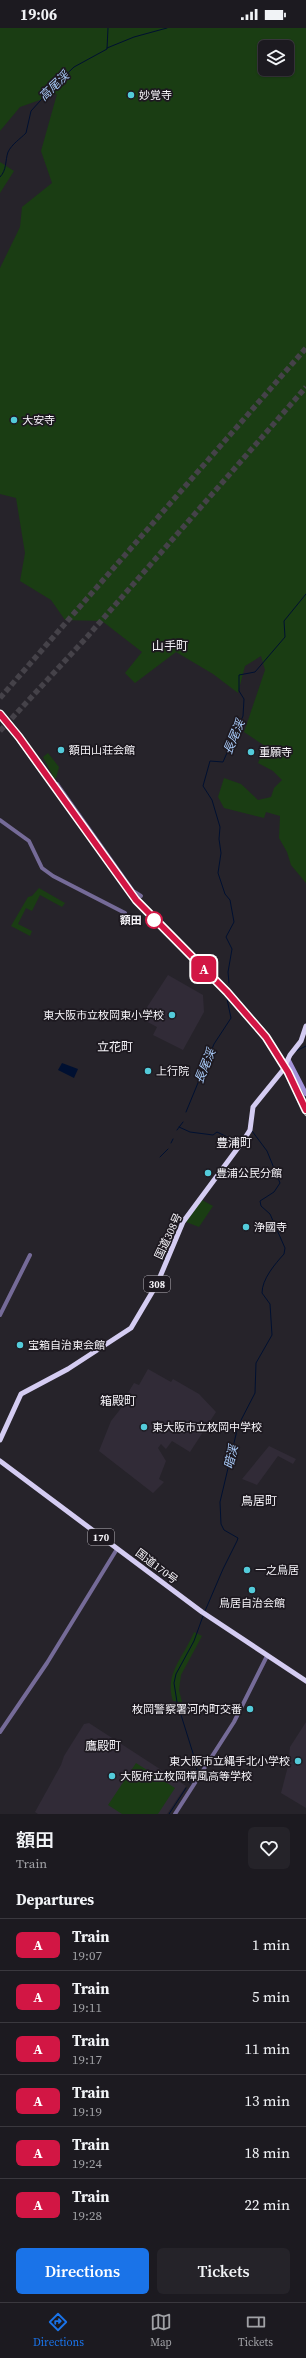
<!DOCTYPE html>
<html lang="en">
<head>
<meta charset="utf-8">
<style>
	body { margin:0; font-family:"Source Serif 4","Noto Sans JP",serif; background:#252329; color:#f1f3f6; height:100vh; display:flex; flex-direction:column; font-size:15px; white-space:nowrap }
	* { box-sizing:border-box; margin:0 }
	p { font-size:13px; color:#a0a1a5 }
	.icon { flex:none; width:22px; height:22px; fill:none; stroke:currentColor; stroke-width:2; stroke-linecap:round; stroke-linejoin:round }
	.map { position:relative; height:1786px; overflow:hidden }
	.drawer { display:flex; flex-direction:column; background:#1c1a20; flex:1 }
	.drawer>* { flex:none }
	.badge { padding:0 8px; border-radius:6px; font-size:14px; line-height:26px }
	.fabs { position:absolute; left:258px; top:12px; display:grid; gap:8px }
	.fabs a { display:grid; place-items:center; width:36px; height:36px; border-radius:6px; background:#1c1a20; box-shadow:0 1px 3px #0004,0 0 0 1px #3a383e; font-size:20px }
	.map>.badge { position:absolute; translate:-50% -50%; box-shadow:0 0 0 2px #fff }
	h2 { padding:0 16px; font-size:15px; line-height:36px }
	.round { display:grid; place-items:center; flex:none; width:42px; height:42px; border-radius:6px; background:#252329 }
	.summary { display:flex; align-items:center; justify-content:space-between; height:68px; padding:0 16px }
	h1 { font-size:19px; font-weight:600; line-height:30px }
	.button { display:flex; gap:8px; margin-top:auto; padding:8px 16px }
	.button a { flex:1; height:46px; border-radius:6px; background:#1a73e8; color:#fff; font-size:16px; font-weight:600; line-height:46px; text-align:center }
	.button a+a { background:#252329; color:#f1f3f6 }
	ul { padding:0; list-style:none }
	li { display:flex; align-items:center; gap:12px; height:52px; padding:0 16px; border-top:1px solid #3a383e }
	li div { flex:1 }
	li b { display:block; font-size:15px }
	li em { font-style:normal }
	li .badge { min-width:44px; font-weight:700; text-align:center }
	.status { display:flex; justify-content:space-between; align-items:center; height:28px; padding:0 20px; background:#1c1a20; direction:ltr }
	.status svg { height:11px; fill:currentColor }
	.menu { display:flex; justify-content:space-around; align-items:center; height:56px; border-top:1px solid #3a383e; background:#1c1a20; font-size:11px; color:#a0a1a5 }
	.menu a { display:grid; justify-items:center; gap:2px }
	.menu .current { color:#1a73e8 }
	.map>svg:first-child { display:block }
	.built { fill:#312b37 }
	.green { fill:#1a3d13; fill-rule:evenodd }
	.water { fill:#001031 }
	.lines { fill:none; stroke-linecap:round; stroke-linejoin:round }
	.stream { stroke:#001031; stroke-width:1 }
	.motorway-tunnel { stroke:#454249; stroke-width:5.5; stroke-dasharray:5.5 3; stroke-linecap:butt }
	.tertiary { stroke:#756b98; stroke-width:4 }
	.secondary { stroke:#a393da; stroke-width:4.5 }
	.trunk { stroke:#d4ccf2; stroke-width:5 }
	.rail-casing { stroke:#bbb9be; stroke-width:2.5 }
	.rail { stroke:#1d1920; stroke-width:1; stroke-dasharray:3; stroke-linecap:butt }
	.line-casing { stroke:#fff; stroke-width:9 }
	.line { stroke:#d21644; stroke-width:6 }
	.poi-dot { fill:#53cbda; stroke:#1d1920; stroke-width:1.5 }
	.stop-dot { fill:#fff; stroke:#d21644; stroke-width:2 }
	.labels { text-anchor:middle; stroke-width:3.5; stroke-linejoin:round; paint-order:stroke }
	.shield { fill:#1d1920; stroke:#b5b2b8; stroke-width:1 }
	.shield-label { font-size:10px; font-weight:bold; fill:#f6f4f9 }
	.poi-label { font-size:11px; fill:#f6f4f9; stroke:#1d1920; text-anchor:start }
	.stop-label { font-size:11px; font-weight:bold; fill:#f6f4f9; stroke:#1d1920; text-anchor:end }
	.street-label { font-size:11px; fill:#f6f4f9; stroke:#1d1920 }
	.water-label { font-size:12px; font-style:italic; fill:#a9cbf9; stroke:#1d1920 }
	.neighbourhood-label { font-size:12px; fill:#f6f4f9; stroke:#1d1920 }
</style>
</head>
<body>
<div class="status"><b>19:06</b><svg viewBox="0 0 49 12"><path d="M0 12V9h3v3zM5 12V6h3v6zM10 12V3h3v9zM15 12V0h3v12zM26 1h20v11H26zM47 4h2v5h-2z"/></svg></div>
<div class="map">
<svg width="306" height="1786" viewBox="0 0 306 1786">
	<rect width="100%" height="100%" fill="#26232a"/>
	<g class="built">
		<path d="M168,947l35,20 1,17 -21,38 -30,-15 4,-8 -17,-9z"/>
		<path d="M148,1341l23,13 2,-3 26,15 17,18 -26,40 -18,-11 -6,8 -5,-5 -3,4 8,13 -7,18 5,3 -11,11 -54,-42 12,-30 15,-19v-6l8,-13 5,2z"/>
		<path d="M269,1418l27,13 -3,5 -15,-8 -21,29 -15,-6z"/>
		<path d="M306,1694v86l-25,-15 7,-27 2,-19z"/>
		<path d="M89,1695l97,63 -19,28h-129l-3,-2 26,-47 3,-9 20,-32z"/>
	</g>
	<g class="green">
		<path d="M0,0h306v855l-15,-18 -4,-13 -8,-14 1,-22 -14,-4 -2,6 -40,-10 -6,-11 6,-19 17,6 17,16 13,-3 3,-9 8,-8 -9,-9 -15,-8 7,-17 -21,-14 21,-62 -4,-14 -16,10 -7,27 -25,-19 -37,-22 -41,31 -10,-10 17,-21 -40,-31 -37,-1 -14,-20 -31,-19 5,-28 -9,-55 -16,-4v-226l20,-41 2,-20 30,-24 -11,-32 16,-57 -37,13 -20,24zM265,19h22v22h-22z"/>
		<path d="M0,134l14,9 -14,22z"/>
		<path d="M48,725l11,14 -3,11h-2l-11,-21z"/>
		<path d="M39,860l26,15 -3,4 -22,-12 -8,16 -6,-3 -8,16 14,7 -2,5 -19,-10 17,-29 4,-1z"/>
		<path d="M202,1172l11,6 -14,21 -13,-5z"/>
		<path d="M194,1604l8,4 -21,39 -2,15 3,12 -9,-1c-9,-28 11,-44 21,-69z"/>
		<path d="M136,1735l39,25 -17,26h-36l-14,-9z"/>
	</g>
	<path class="water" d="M62,1035l16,6 -4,9 -16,-8z"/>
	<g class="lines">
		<g class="stream">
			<path d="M107,20l27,-11 33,-9"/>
			<path d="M0,149c7,-7 5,-16 8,-25 4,-8 12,-13 18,-19l5,-22 19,-21 24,-23 33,-18 1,-21"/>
			<path d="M229,955l-1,-11 4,-23 -6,-12 8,-15 -4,-22 -5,-6 -7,-21 3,-20 -2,-14 1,-12 -8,-27 -9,-14 7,-25 13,1 20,-46 1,-17 -5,-8v-16l16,-3 30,-35 -1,-16 22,-27"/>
			<path d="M296,1023l10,-5"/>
			<path d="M186,1084l28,-68 17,-26 -4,-19"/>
			<path d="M179,1099l11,5 23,3 4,-3 21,10"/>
			<path d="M177,1102l6,-8"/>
			<path d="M171,1115l2,-4"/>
			<path d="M160,1129l8,-8"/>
			<path d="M205,1583l18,-42 14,-28 1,-3 -14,-8 -3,-6 -1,-22 18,-76 17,-33 1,-30 16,-28 -2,-31 -8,-11c0,-14 13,-29 22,-39l1,-6 -15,-34 -9,-8 -1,-5 14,-9 6,-9 -13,-32 -15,-20"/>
			<path d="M194,1747l3,-4 -1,-8 -19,-61 -3,-19 2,-9 18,-33 9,-25"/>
			<path d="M190,1755v-2"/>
			<path d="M169,1786l17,-26"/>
		</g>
		<g class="motorway-tunnel">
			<path d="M0,670l306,-350"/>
			<path d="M0,703l87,-94 219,-250"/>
		</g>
		<g class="tertiary">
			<path d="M57,756l76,107 8,5"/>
			<path d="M0,792l29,21 13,27 11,8 72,37"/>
			<path d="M0,1287l30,-60"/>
			<path d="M0,1704l47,-69 70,-114"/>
			<path d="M175,1786l59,-92 33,-66"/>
		</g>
		<path class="secondary" d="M288,1031l18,35"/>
		<g class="trunk">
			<path d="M0,1412l21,-46 47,-25 63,-41 26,-44 26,-62 60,-81 7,-11 3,-23 30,-37 7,-15 11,-14 5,-15"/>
			<path d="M0,1433l202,151 104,69"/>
		</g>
		<defs>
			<path id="rail" d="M0,688l135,185 103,105 27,32 17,26 24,51"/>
		</defs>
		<use href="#rail" class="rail-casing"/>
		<use href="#rail" class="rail"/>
	</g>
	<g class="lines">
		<defs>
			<path id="line" d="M0,686l19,23 117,163 91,92 39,45 22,35 18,38"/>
		</defs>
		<use href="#line" class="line-casing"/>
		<use href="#line" class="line"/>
	</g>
	<g class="poi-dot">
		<circle cx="131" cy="67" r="4"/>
		<circle cx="14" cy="392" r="4"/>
		<circle cx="61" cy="722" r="4"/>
		<circle cx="251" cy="724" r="4"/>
		<circle cx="172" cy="987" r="4"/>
		<circle cx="148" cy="1043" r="4"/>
		<circle cx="208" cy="1145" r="4"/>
		<circle cx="246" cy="1199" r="4"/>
		<circle cx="20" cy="1317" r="4"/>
		<circle cx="144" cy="1399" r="4"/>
		<circle cx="247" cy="1542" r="4"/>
		<circle cx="252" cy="1562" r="4"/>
		<circle cx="250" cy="1681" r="4"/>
		<circle cx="298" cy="1733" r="4"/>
		<circle cx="112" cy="1748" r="4"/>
	</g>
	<circle class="stop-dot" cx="154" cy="892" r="8"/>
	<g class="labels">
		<g class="shield">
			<rect x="144" y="1248" width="26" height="16" rx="3"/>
			<rect x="88" y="1501" width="26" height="16" rx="3"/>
		</g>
		<g class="shield-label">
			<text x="157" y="1260">308</text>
			<text x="101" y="1513">170</text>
		</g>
		<g class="poi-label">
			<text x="139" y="71">妙覚寺</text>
			<text x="22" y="396">大安寺</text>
			<text x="69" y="726">額田山荘会館</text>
			<text x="259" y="728">重願寺</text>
			<text x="164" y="991" text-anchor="end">東大阪市立枚岡東小学校</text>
			<text x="156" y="1047">上行院</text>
			<text x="216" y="1149">豊浦公民分館</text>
			<text x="254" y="1203">浄國寺</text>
			<text x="28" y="1321">宝箱自治東会館</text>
			<text x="152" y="1403">東大阪市立枚岡中学校</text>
			<text x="255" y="1546">一之鳥居</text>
			<text x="252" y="1579" text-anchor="middle">鳥居自治会館</text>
			<text x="242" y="1685" text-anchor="end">枚岡警察署河内町交番</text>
			<text x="290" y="1737" text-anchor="end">東大阪市立縄手北小学校</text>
			<text x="120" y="1752">大阪府立枚岡樟風高等学校</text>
		</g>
		<g class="stop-label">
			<text x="142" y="896">額田</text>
		</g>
		<g class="street-label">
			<text transform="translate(168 1208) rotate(-65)" y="4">国道308号</text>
			<text transform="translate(157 1538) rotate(37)" y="4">国道170号</text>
		</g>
		<g class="water-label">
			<text transform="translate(54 58) rotate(-44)" y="4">高尾渓</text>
			<text transform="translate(234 709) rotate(-67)" y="4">長尾渓</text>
			<text transform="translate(205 1038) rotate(-68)" y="4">長尾渓</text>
			<text transform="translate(231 1429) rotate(-77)" y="4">暗渓</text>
		</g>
		<g class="neighbourhood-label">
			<text x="170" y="622">山手町</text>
			<text x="115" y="1023">立花町</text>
			<text x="234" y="1119">豊浦町</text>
			<text x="118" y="1377">箱殿町</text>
			<text x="259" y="1477">鳥居町</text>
			<text x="103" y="1722">鷹殿町</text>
		</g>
	</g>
</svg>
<div class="fabs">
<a><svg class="icon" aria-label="layers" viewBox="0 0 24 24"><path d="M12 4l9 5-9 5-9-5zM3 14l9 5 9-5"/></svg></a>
</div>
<b class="badge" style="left:204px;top:941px;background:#d21644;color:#fff">A</b>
</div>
<section class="drawer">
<div class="summary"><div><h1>額田</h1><p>Train</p></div><a class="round"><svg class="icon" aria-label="heart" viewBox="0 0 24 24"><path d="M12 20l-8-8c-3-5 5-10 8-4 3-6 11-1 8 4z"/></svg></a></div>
<h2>Departures</h2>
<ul>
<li><span class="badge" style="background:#d21644;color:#fff">A</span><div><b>Train</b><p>19:07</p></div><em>1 min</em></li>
<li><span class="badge" style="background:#d21644;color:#fff">A</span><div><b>Train</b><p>19:11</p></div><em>5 min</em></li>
<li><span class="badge" style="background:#d21644;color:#fff">A</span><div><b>Train</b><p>19:17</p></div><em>11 min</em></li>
<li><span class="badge" style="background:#d21644;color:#fff">A</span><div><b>Train</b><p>19:19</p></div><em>13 min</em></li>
<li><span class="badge" style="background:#d21644;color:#fff">A</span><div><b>Train</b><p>19:24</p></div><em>18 min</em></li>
<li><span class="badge" style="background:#d21644;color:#fff">A</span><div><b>Train</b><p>19:28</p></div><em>22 min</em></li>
</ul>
<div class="button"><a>Directions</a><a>Tickets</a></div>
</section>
<nav class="menu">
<a class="current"><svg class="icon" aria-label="directions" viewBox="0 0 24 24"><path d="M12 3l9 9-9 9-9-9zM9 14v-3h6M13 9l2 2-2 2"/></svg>Directions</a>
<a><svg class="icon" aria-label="map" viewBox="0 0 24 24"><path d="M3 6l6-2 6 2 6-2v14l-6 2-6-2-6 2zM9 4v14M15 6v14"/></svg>Map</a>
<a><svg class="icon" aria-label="tickets" viewBox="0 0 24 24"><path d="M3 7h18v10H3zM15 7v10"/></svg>Tickets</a>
</nav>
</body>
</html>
